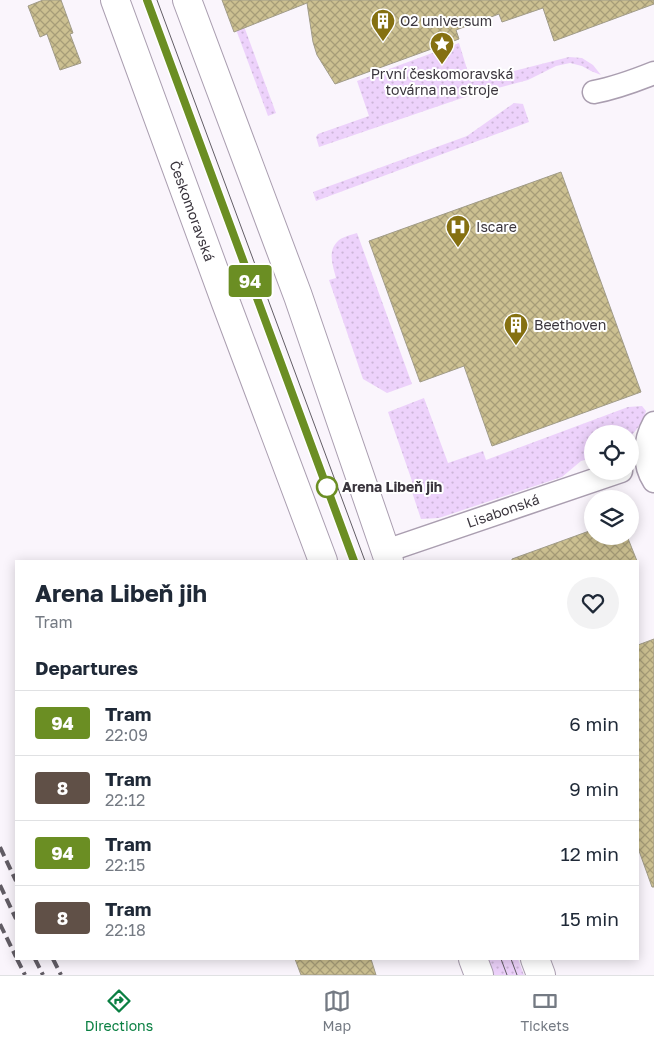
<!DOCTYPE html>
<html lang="en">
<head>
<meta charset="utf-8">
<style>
	body { margin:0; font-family:"Golos Text",sans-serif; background:#f2f2f3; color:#1f2937; height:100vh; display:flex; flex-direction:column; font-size:19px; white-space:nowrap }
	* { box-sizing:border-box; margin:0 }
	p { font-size:16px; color:#747a83 }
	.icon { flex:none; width:28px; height:28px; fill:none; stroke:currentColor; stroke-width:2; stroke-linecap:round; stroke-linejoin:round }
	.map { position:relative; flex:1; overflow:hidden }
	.panel { position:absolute; left:15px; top:560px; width:624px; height:400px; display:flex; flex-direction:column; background:#fff; border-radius:0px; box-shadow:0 2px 12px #0003 }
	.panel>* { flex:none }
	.badge { padding:0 10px; border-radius:4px; font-size:18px; line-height:32px }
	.buttons { position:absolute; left:584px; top:425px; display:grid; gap:10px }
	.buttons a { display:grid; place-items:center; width:55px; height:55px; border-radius:50%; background:#fff; box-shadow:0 2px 12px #0003; font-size:25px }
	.map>.badge { position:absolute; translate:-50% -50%; box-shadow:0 0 0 2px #fff }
	h2 { padding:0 20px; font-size:19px; line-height:45px }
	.round { display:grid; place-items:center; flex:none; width:52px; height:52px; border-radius:26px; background:#f2f2f3 }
	.overview { display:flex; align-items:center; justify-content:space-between; height:85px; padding:0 20px }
	h1 { font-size:24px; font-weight:700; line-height:38px }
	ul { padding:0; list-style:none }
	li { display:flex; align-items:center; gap:15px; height:65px; padding:0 20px; border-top:1px solid #e0e1e3 }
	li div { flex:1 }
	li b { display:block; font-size:19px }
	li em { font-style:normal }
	li .badge { min-width:55px; font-weight:700; text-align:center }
	.dock { display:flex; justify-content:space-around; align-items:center; height:70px; border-top:1px solid #e0e1e3; background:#fff; font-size:14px; color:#747a83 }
	.dock a { display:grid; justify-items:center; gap:2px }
	.dock .on { color:#0b8043 }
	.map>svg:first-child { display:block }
	.grass { fill:url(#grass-dots) }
	.building { fill:url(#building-cross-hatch); stroke:#a09b88 }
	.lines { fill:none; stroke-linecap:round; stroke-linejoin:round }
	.minor-casing { stroke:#aa9eb0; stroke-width:25 }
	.major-casing { stroke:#aa9eb0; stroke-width:30 }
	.minor { stroke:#fff; stroke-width:22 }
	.major { stroke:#fff; stroke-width:28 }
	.tram { stroke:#625d65; stroke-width:1 }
	.rail { stroke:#625d65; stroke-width:4; stroke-dasharray:10 5; stroke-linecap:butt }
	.line-casing { stroke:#fff; stroke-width:11 }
	.line { stroke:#6b8e23; stroke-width:8 }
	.stop-dot { fill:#fff; stroke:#6b8e23; stroke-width:2.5 }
	.labels { text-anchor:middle; stroke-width:4; stroke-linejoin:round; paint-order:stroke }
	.poi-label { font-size:14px; fill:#3a353d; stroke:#fff; text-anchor:start }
	.street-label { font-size:14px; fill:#3a353d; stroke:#fff }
	.stop-label { font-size:14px; font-weight:bold; fill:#3a353d; stroke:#fff; text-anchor:start }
</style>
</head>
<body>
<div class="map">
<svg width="654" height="975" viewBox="0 0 654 975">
	<defs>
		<pattern id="grass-dots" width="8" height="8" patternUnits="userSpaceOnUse" patternTransform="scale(1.25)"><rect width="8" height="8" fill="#edd2fb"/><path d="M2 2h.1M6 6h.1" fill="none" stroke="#ccb5d8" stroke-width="1.8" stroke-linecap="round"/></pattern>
		<pattern id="building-cross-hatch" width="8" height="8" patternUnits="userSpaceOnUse" patternTransform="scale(1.25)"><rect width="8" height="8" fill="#ccc091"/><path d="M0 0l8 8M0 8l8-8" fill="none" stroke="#a79d78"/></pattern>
	</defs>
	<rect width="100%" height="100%" fill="#faf5fc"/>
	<g class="grass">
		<path d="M235,2l41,111 -8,3 -41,-111z"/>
		<path d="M459,43l12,39 98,-25 13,1 11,7 8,10 -10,-4 -9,-5 -12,-3 -14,3 -28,14 -60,16 -149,51 -3,-10 2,-3 51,-18 -12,-35z"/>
		<path d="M514,103l9,1 6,18 -213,79 -3,-9 154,-56z"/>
		<path d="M357,233l55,151 -25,9 -24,-14 -34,-99 7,-2c-3,-12 -9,-27 2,-37 4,-4 13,-6 19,-8z"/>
		<path d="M424,398l24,65 35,-12 3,9 142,-53 14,-1 4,5 -4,12 -12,14v-3h-38v24l-11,3 -19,16 -123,41 -18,1 -9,-27v-11l-24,-69z"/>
		<path d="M487,959h31l6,16h-31z"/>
	</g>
	<g class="building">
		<path d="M43,0h18l12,33 -3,1 11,29 -21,7 -13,-36 -7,3 -12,-31z"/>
		<path d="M222,0h432v4l-100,37 -11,-33 -41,14 -3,-8 -43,16 3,9 -124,45 -18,-29 -4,-13 -6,-39 -73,29z"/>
		<path d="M561,172l80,220 -149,54 -28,-80 -44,16 -51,-141z"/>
		<path d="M592,530v6h35l10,25h-125v-2z"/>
		<path d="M654,639v248h-2l-14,-39v-203z"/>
		<path d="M295,959h76l5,16h-75z"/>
	</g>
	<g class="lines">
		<defs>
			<g id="minor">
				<path d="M594,92c21,-4 40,-11 60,-19"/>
				<path d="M654,423c-10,18 -11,41 0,58"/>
				<path d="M386,551l235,-80"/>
			</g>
			<g id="major">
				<path d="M115,0l111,303 97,258"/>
				<path d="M187,0l111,296 91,265"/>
				<path d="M473,959l6,16"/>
				<path d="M535,959l6,16"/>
			</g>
		</defs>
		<use href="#minor" class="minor-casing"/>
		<use href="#major" class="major-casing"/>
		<use href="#minor" class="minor"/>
		<use href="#major" class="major"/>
		<g class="tram">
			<path d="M147,0l207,561"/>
			<path d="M157,0l208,561"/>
			<path d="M501,959l6,16"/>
			<path d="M511,959l6,16"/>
		</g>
		<g class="rail">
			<path d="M0,847l16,34"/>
			<path d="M0,885l16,34"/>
			<path d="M0,924l16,33"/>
			<path d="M17,959l8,16"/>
			<path d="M35,959l8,16"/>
			<path d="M53,959l8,16"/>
		</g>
	</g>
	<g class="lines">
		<defs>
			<path id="line" d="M147,0l207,561"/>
		</defs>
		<use href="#line" class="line-casing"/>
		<use href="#line" class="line"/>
	</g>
	<defs>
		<symbol id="building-pin" viewBox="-11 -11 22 30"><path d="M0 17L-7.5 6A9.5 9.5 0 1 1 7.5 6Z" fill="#857011" stroke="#fff"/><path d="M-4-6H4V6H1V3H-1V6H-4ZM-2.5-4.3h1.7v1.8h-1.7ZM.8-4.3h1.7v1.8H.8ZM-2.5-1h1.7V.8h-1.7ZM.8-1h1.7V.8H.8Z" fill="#fff"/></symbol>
		<symbol id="sight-pin" viewBox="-11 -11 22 30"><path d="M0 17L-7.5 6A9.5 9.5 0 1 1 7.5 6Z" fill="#857011" stroke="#fff"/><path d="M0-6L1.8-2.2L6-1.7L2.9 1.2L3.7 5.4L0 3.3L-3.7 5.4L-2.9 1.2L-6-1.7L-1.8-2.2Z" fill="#fff"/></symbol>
		<symbol id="hospital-pin" viewBox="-11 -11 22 30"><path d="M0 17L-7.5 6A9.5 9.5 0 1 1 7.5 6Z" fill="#857011" stroke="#fff"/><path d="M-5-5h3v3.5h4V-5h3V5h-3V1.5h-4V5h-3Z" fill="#fff"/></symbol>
	</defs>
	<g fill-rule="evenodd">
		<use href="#building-pin" x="369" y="7" width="28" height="38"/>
		<use href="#sight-pin" x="428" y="30" width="28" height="38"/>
		<use href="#hospital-pin" x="444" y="213" width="28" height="38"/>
		<use href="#building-pin" x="502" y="311" width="28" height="38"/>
	</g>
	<circle class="stop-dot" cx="327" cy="487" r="10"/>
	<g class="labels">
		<g class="poi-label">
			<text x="400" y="26">O2 universum</text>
			<text x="442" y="79" text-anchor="middle">První českomoravská<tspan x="442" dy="16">továrna na stroje</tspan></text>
			<text x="476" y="232">Iscare</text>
			<text x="534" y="330">Beethoven</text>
		</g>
		<g class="street-label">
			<text transform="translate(192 211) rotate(70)" y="5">Českomoravská</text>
			<text transform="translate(503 511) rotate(-19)" y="5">Lisabonská</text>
		</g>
		<g class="stop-label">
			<text x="342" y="492">Arena Libeň jih</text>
		</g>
	</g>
</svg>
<div class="buttons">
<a><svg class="icon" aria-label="locate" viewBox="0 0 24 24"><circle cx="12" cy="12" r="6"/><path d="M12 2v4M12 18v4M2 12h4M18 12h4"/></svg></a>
<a><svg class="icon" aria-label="layers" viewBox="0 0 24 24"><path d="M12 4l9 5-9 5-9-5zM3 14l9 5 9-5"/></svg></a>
</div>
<b class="badge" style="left:250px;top:281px;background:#6b8e23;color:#fff">94</b>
<section class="panel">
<div class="overview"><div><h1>Arena Libeň jih</h1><p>Tram</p></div><a class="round"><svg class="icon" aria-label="heart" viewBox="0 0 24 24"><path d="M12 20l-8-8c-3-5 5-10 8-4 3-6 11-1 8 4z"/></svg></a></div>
<h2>Departures</h2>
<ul>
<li><span class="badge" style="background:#6b8e23;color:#fff">94</span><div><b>Tram</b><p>22:09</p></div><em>6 min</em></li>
<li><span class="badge" style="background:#605047;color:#fff">8</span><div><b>Tram</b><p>22:12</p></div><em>9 min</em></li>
<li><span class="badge" style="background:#6b8e23;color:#fff">94</span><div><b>Tram</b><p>22:15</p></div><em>12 min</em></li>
<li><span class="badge" style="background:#605047;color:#fff">8</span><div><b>Tram</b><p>22:18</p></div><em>15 min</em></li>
</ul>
</section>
</div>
<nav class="dock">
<a class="on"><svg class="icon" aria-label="directions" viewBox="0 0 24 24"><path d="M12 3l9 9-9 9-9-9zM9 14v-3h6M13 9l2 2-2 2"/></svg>Directions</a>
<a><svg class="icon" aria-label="map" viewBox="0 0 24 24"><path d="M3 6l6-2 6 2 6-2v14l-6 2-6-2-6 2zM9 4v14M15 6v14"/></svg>Map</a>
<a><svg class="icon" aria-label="tickets" viewBox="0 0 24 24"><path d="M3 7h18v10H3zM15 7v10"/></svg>Tickets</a>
</nav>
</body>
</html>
